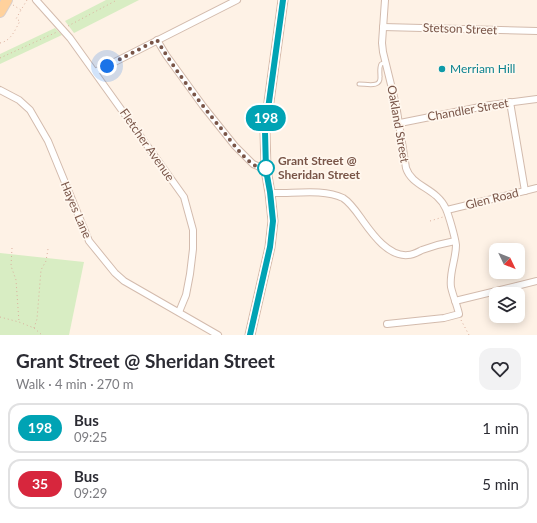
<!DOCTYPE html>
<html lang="en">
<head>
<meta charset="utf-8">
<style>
	body { margin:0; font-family:Lato,sans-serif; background:#f2f2f3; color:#2b2b33; height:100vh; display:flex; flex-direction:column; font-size:15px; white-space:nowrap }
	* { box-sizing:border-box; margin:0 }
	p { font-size:13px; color:#7c7c81 }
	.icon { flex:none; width:22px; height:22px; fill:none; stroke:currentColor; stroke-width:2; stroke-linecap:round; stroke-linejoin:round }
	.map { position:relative; height:335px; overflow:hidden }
	.drawer { display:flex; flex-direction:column; background:#fff; flex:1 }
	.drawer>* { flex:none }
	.badge { padding:0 8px; border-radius:13px; font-size:14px; line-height:26px }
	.needle { width:26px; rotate:133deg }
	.buttons { position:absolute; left:489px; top:243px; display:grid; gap:8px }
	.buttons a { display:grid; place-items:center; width:36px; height:36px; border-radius:8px; background:#fff; box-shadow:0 2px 10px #0003; font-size:20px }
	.you { position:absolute; width:20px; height:20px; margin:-10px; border:3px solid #fff; border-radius:50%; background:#1a73e8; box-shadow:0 0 0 6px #1a73e833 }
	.map>.badge { position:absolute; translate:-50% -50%; box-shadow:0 0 0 2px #fff }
	.round { display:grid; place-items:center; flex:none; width:42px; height:42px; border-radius:12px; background:#f2f2f3 }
	.overview { display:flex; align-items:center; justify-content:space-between; height:68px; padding:0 16px }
	h1 { font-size:19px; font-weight:700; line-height:30px }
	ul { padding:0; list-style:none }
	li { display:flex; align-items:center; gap:12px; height:50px; margin:0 8px 6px; padding:0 8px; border:2px solid #e1e1e2; border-radius:12px }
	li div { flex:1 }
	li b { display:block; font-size:15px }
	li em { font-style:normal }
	li .badge { min-width:44px; font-weight:700; text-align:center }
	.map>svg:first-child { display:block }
	.green { fill:#d8edc3 }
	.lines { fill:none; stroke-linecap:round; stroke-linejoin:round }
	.lane-casing { stroke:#d3bbad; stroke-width:5 }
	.street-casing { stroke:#d3bbad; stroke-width:8 }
	.secondary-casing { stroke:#d6baaa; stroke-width:11 }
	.primary-casing { stroke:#d9cfcc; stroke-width:12 }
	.path { stroke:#dbb09e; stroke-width:1; stroke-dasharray:1 3; stroke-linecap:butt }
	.lane { stroke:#fff; stroke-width:3 }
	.street { stroke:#fff; stroke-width:6 }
	.secondary { stroke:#fff; stroke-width:9 }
	.primary { stroke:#ffd19c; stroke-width:10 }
	.line-casing { stroke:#fff; stroke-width:9 }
	.line { stroke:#00a3b4; stroke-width:6 }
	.walk { stroke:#795548; stroke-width:4; stroke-dasharray:0 7.2 }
	.culture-dot { fill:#0f9aa8; stroke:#fff7ee; stroke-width:1.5 }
	.stop-dot { fill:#fff; stroke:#00a3b4; stroke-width:2 }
	.labels { text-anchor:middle; stroke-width:3.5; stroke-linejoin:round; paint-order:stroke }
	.street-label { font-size:12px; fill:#795548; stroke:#fff7ee }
	.culture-label { font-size:12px; fill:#0d838f; stroke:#fff7ee; text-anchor:start }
	.stop-label { font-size:12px; font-weight:bold; fill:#795548; stroke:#fff7ee; text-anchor:start }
</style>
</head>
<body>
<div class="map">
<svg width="537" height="335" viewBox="0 0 537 335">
	<rect width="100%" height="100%" fill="#fef2e6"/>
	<g class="green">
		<path d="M106,0h33l-65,33 -9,-12z"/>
		<path d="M55,28l7,7 -62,29v-10z"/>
		<path d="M0,253l84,9 -15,73h-69z"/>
	</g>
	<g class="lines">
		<defs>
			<path id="lane" d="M359,84c8,0 22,4 21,-7 0,-6 -1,-9 1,-13l5,-2"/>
			<g id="street">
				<path d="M36,0l34,38 114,159 9,33v19l-3,25 -4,21 -7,17"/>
				<path d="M385,0l-3,43 1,9 13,53 10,63c6,19 31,20 40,41 3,7 9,28 10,36 0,14 -7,28 -5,42 2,9 6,18 8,27l-15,4 -57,6"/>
				<path d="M383,27l154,4"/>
				<path d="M157,40l9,15 37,51 32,40 18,18 13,6"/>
				<path d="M95,72l142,-72"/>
				<path d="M0,90l19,10 11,10 18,31 41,100 26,32 9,8 94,54"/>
				<path d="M510,102l15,89"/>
				<path d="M400,123l90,-18 47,-6"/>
				<path d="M270,193c22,1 53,-5 73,5 8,5 15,16 20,23 10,14 26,36 45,34 5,0 10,-3 14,-5 11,-4 22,-7 33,-9"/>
				<path d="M447,210l90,-22"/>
				<path d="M455,301l82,-20"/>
			</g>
			<path id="secondary" d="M250,335l20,-88 3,-26 -3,-28 -4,-23 -1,-39 18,-131"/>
			<path id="primary" d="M0,12l7,-12"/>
		</defs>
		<use href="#lane" class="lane-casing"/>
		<use href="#street" class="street-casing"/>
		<use href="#secondary" class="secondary-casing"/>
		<use href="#primary" class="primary-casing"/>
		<g class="path">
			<path d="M13,5l8,5 6,-10"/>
			<path d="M68,26l49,-26"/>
			<path d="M0,43c11,-2 15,-13 20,-22l-4,-2 5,-9"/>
			<path d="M0,58l57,-26"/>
			<path d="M430,221l13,-4"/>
			<path d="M12,248l-1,18 5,14 3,42"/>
			<path d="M0,317l19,5 15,6 8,7"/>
			<path d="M461,320l8,15"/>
			<path d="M34,328l3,-9 4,-49 5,-9 2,-12"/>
		</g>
		<use href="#lane" class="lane"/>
		<use href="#street" class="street"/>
		<use href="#secondary" class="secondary"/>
		<use href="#primary" class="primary"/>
	</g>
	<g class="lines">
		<defs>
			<path id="line" d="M250,335l20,-88 3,-26 -3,-29 -4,-22 -1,-39 18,-131"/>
		</defs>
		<use href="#line" class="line-casing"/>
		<use href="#line" class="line"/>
		<path class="walk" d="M107,66l50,-26c18,30 40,59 62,86 11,13 21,29 35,39 4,2 8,3 12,5v-2"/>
	</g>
	<circle class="culture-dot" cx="442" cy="69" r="4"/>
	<circle class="stop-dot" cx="266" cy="168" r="8"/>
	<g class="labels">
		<g class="street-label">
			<text transform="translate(460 29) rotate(2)" y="4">Stetson Street</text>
			<text transform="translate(468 110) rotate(-10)" y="4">Chandler Street</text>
			<text transform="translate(398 124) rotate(80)" y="4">Oakland Street</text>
			<text transform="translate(147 145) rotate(55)" y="4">Fletcher Avenue</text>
			<text transform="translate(492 199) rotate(-14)" y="4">Glen Road</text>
			<text transform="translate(76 210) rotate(67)" y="4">Hayes Lane</text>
		</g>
		<g class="culture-label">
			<text x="450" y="73">Merriam Hill</text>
		</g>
		<g class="stop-label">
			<text x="278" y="165">Grant Street @<tspan x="278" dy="14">Sheridan Street</tspan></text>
		</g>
	</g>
</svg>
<div class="buttons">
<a><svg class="needle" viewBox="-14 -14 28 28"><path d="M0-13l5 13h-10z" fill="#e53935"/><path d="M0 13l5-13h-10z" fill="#7c7c81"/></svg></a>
<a><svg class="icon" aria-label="layers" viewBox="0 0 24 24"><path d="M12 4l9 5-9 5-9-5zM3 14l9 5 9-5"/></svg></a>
</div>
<div class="you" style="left:107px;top:66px"></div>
<b class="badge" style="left:266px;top:118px;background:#00a3b4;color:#fff">198</b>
</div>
<section class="drawer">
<div class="overview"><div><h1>Grant Street @ Sheridan Street</h1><p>Walk · 4 min · 270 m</p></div><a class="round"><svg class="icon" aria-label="heart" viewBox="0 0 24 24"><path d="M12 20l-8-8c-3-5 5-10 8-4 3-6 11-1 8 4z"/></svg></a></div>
<ul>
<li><span class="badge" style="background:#00a3b4;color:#fff">198</span><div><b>Bus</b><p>09:25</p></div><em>1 min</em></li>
<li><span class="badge" style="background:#d7263d;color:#fff">35</span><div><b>Bus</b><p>09:29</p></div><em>5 min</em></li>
</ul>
</section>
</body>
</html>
